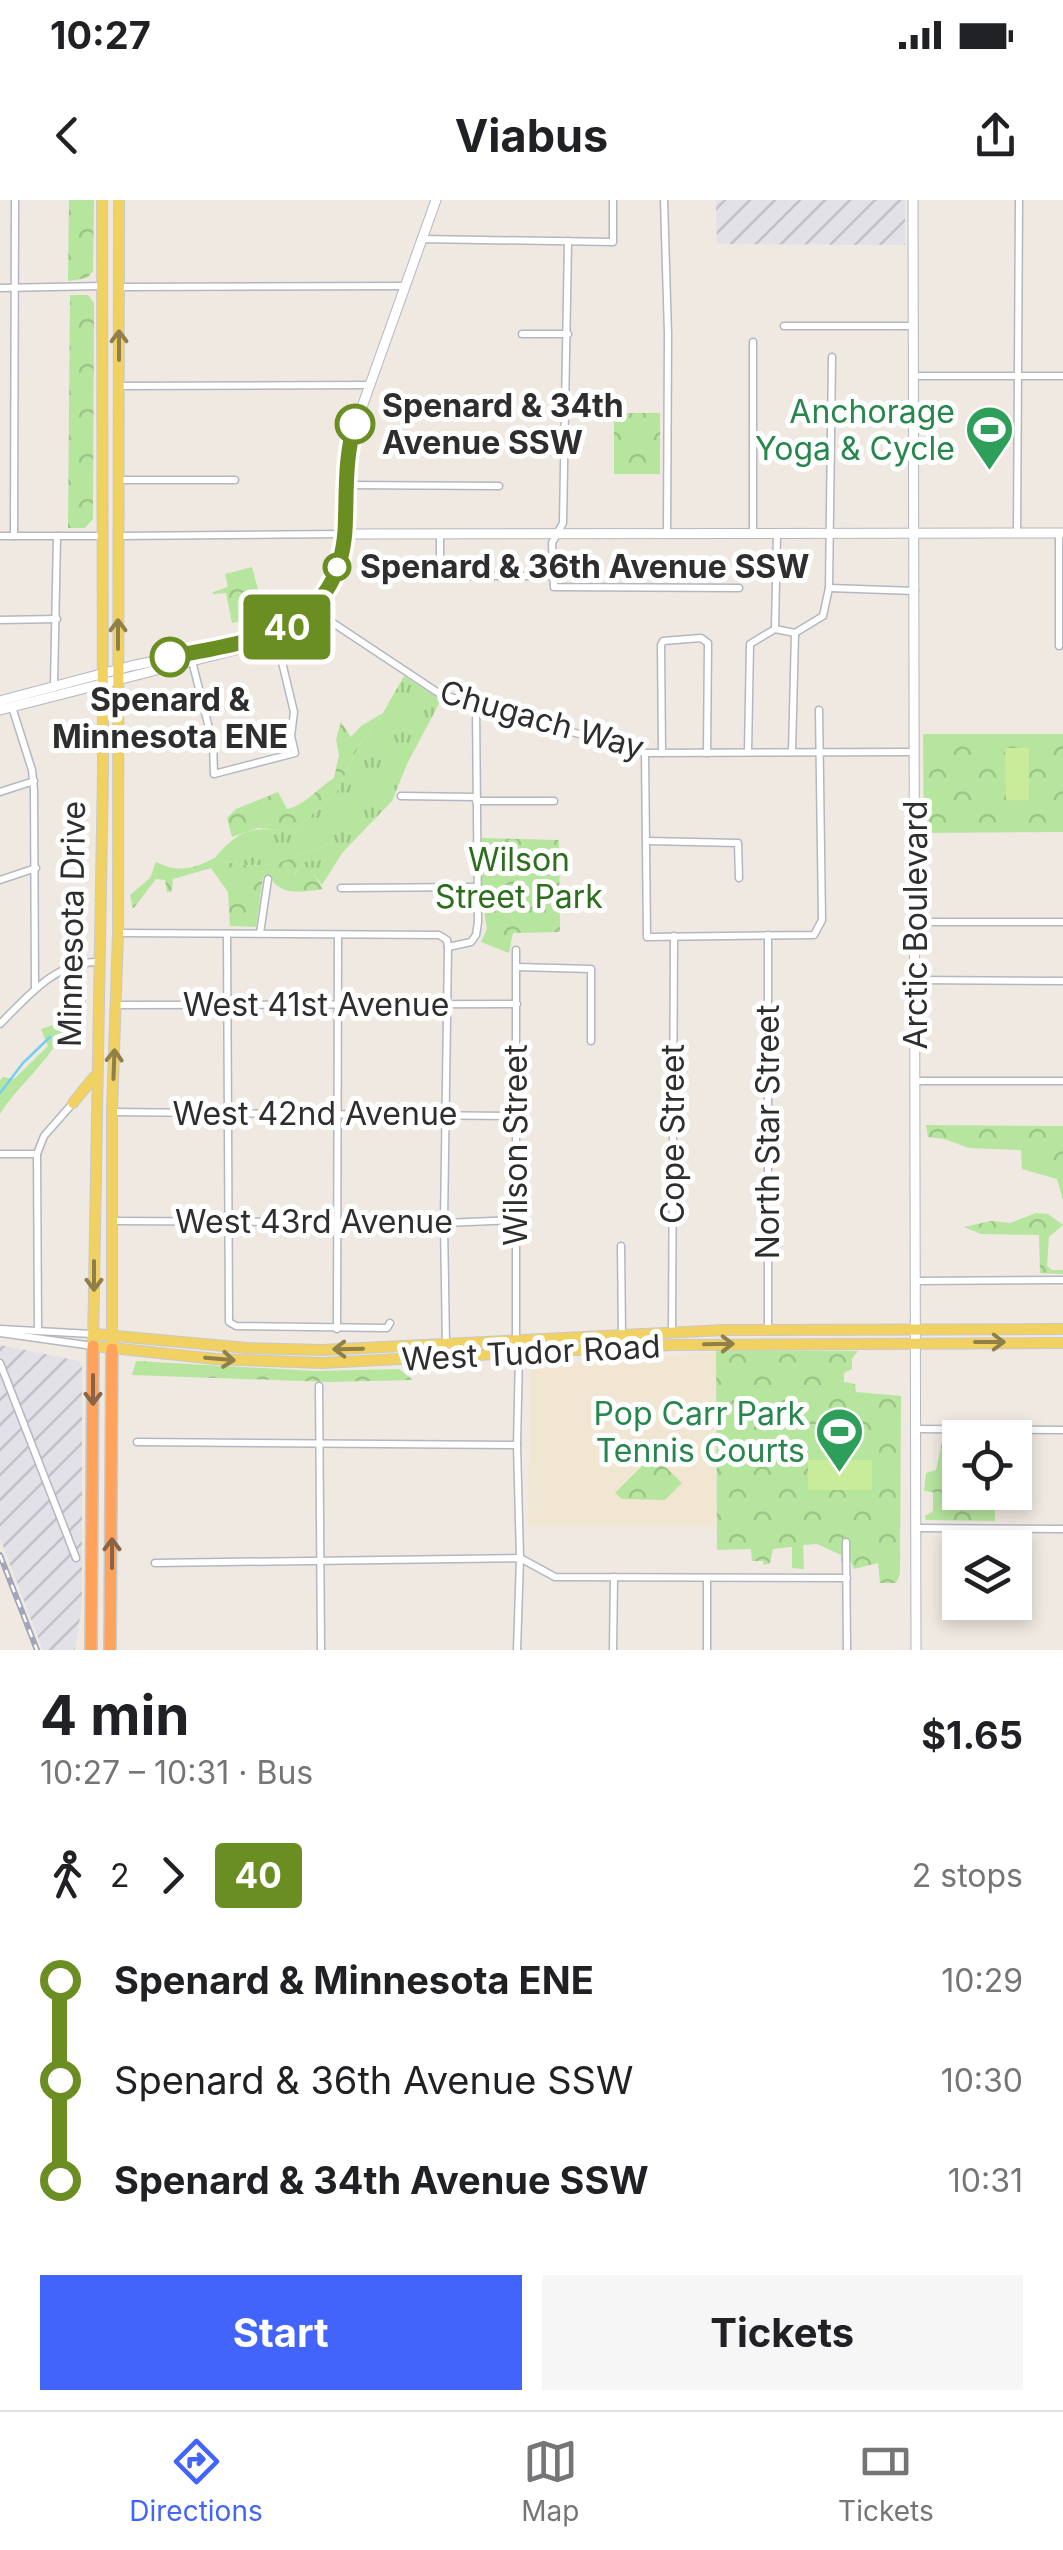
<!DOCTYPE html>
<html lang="en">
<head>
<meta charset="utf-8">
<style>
	body { margin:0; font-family:Inter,sans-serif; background:#f6f6f6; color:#202124; height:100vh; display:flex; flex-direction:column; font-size:38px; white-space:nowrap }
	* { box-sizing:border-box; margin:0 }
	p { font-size:32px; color:#757577 }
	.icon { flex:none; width:55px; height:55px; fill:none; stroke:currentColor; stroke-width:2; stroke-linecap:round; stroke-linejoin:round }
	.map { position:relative; height:1450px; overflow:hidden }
	.details { display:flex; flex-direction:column; background:#fff; flex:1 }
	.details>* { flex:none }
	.badge { padding:0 20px; border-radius:8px; font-size:35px; line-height:65px }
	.buttons { position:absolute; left:942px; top:1220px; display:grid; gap:20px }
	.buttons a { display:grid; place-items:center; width:90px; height:90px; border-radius:0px; background:#fff; box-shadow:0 5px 15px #0003; font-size:50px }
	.map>.badge { position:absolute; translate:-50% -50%; box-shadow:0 0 0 5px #fff }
	.legs { display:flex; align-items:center; gap:15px; height:110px; padding:0 40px; font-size:32px }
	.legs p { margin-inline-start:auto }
	.headline { display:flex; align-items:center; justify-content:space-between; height:170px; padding:0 40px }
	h1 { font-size:55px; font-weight:700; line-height:75px }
	.button { display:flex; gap:20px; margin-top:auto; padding:20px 40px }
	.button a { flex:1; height:115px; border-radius:0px; background:#4264fb; color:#fff; font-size:40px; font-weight:700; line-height:115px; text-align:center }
	.button a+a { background:#f6f6f6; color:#202124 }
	ul { padding:0 40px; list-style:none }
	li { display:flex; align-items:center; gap:35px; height:100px; font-size:38px }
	li i { display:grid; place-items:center; width:15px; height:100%; margin:0 12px; background:currentColor }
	li i::after { content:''; width:25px; height:25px; margin:-12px; border:8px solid; border-radius:50%; background:#fff }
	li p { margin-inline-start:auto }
	li:first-child i { background:linear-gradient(#0000 50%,currentColor 0) }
	li:last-child i { background:linear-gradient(currentColor 50%,#0000 0) }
	.status { display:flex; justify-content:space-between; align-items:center; height:70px; padding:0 50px; background:#fff; direction:ltr }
	.status svg { height:28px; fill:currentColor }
	header { display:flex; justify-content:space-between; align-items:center; height:130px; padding:0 40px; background:#fff; font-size:45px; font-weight:700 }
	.tabs { display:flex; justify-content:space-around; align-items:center; height:140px; border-top:2px solid #e0e0e0; background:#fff; font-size:28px; color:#757577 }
	.tabs a { display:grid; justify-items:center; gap:5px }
	.tabs .selected { color:#4264fb }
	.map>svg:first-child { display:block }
	.industrial { fill:url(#industrial-furrows) }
	.education { fill:#f0e6d1 }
	.grass { fill:url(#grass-tufts) }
	.forest { fill:url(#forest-crowns) }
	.pitch { fill:#c9ec9a }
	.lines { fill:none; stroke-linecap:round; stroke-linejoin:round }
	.stream { stroke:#75cff0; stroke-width:2.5 }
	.street-casing { stroke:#b4b7c1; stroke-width:9 }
	.secondary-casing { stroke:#b4b7c1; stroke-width:11 }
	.primary-casing { stroke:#c9c9c9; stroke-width:12 }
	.highway-casing { stroke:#c9c9c9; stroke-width:14 }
	.street { stroke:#fff; stroke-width:6 }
	.secondary { stroke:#fff; stroke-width:9 }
	.primary { stroke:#f2d163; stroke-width:10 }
	.highway { stroke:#ffa35c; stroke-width:11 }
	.rail-casing { stroke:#a3a6b8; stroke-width:6 }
	.rail { stroke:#fff; stroke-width:2.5; stroke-dasharray:8; stroke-linecap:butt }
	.oneway { stroke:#908048 }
	.oneway2 { stroke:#8c6343 }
	.line-1-casing { stroke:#fff; stroke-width:22 }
	.line-1 { stroke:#6b8e23; stroke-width:15 }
	.stop-1-dot { fill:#fff; stroke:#6b8e23; stroke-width:5 }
	.labels { text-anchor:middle; stroke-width:10; stroke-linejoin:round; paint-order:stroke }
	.stop-label { font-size:32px; font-weight:bold; fill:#2e2e2e; stroke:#fff; text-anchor:start }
	.leisure-label { font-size:32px; fill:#27864d; stroke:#fff; text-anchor:end }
	.street-label { font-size:32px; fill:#2e2e2e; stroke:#fff }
	.park-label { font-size:32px; fill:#2c6e1b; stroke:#fff }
</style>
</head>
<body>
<div class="status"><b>10:27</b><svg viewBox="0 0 49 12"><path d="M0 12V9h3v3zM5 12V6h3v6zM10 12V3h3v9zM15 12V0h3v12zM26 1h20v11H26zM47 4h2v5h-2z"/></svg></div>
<header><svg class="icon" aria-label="back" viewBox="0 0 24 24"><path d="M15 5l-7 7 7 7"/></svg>Viabus<svg class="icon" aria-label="share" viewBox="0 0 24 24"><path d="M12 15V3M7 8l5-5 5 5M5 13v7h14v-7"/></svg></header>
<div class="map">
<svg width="1063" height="1450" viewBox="0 0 1063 1450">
	<defs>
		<pattern id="industrial-furrows" width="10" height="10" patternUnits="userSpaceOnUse" patternTransform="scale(2.5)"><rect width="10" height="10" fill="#e3e1e8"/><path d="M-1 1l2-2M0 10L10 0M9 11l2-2" fill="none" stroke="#c3c1c7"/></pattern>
		<pattern id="grass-tufts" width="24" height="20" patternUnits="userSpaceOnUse" patternTransform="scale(2.5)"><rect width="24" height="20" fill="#b6e59e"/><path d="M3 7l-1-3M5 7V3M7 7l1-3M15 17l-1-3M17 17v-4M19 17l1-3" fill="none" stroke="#9dc588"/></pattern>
		<pattern id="forest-crowns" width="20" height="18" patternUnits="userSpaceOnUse" patternTransform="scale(2.5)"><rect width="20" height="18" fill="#b6e59e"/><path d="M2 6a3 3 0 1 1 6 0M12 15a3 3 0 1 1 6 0" fill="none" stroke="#9dc588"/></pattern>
	</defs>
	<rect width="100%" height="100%" fill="#efe9e1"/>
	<g class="industrial">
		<path d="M716,0h189v45l-188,-1z"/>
		<path d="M0,1145l79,16 3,7v237l-7,45h-32l-43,-112z"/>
	</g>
	<path class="education" d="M716,1153v174h-188l2,-161z"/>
	<path class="grass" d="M404,476l37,24 -34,64 -15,37 -50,52 -20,32 -8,-11 -20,2c6,-14 12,-18 26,-16l12,-17c-44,17 -71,32 -117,15 26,-31 39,-31 78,-27l43,-38 23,-48 24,-32z"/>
	<g class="forest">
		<path d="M69,0h25l-1,71 -6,7 -19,3z"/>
		<path d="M70,95h18l6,8 -1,216 -8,9h-17z"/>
		<rect x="614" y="213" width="46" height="61"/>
		<path d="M252,367l13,49 -33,7 -6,-30 -13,1v-2l15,-5 -3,-13z"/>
		<path d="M383,513l-24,32 -23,48 -43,38 -35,-3 -26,9 -5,-19 9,-9 42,-17 9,17c17,-3 31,-21 47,-31l5,-23 -3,-16 5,-17 10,15 10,-11z"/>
		<path d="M923,534h140v98l-139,1z"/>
		<path d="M480,638l79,2 1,92 -47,1 -4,20 -28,-11 6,-13 -7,-42z"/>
		<path d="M332,643l2,2 -10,14c-15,4 -22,-2 -30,16l20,-1 9,15c-20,3 -44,8 -54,-14l-6,2 -7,50 -26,-1 -2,-34 -17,-24 -38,11 -1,13h-5l-2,-12 -9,-1 -23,30 -3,-14 20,-17 6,-16c22,11 37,7 59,-4 46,17 73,2 117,-15z"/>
		<path d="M86,799v23l-27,14c-6,21 -45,54 -59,78v-34l3,-3 11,2 34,-33 -7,-17 26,-9 11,-18z"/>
		<path d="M926,925l137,1v74l-6,-21 -35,-10 -1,-19 -52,-2 -25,-9 -16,-2z"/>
		<path d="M1036,1013l12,1 15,11 -14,12 -2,29 5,4h11v4l-23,-1 -1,-38 -58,-1 -17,-7 27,-6 19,2z"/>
		<path d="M716,1150l142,1 -6,8v10l-8,4v9l11,2 1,8 45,4 -1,178 -4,9h-16l-2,-20 -24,6 -3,-7h-10v-7l-24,-11 -14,1 1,24 -12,-1v-21l-19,2 -3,14 -6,2 -1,-4h-11l-1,-12 -34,1z"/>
		<path d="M136,1161l179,10 84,-2 14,11 -84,2 -197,-7z"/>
		<path d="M943,1237h26l-9,1v33l-14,3 2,11 12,-1v8l32,1 -2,6 5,2v20l-69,-1 -1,-4 8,-5v-19l-9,-1 2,-18 10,-3z"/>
		<path d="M653,1255l29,28 -17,17 -43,-1 -7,-6z"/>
	</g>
	<g class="pitch">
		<path d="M1005,548h24v52h-23z"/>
		<rect x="808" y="1260" width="64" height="30"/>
	</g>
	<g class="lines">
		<path class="stream" d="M0,893l23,-30 27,-26"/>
		<defs>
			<g id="street">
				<path d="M664,0l4,134 -1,200"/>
				<path d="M421,39l192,3v-42"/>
				<path d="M568,41l-5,282 -11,20 2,44 185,1"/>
				<path d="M119,87l286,-1"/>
				<path d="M0,88l102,-2"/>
				<path d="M784,126h130"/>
				<path d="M522,134h46"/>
				<path d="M753,142v191"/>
				<path d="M914,176h149"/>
				<path d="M119,186l250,-1"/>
				<path d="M118,280h117"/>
				<path d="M346,285l153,1"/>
				<path d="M1017,333l2,-333"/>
				<path d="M440,334v42h111"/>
				<path d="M0,336h101"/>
				<path d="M14,336l1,-336"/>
				<path d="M118,336l225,-2"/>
				<path d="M829,388l86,3"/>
				<path d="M312,409l128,85 205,59 270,-1"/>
				<path d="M0,420l57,-1"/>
				<path d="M775,429l20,4 28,-17 6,-28 3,-231"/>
				<path d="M1059,446v-113"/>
				<path d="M192,461l21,83 1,30 81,-21 -4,-17 3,-24 -19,-79"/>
				<path d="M54,486l3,-150"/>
				<path d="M12,507l20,63 2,20 1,198"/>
				<path d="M748,552l2,-108 25,-15 2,-96"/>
				<path d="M792,552l3,-119"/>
				<path d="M645,553l2,184 167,-2 8,-15 -3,-210"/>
				<path d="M662,553l-1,-108 2,-4 38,-3 7,5 -1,110"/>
				<path d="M0,592l34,-11"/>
				<path d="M401,596l75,1"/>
				<path d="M476,601h78"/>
				<path d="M647,641l91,2 1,35"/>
				<path d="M0,680l36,-12"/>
				<path d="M341,688l135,-1"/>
				<path d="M916,722h147"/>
				<path d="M118,733l321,2 8,5 1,7"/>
				<path d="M260,733l8,-54"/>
				<path d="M227,734l2,388 7,4 151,2 3,-5"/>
				<path d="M448,747l23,-5 5,-7 2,-13 -2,-216"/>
				<path d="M517,767l74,2v72"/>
				<path d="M916,780l147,1"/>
				<path d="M116,805l401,-1"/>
				<path d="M0,824c28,-28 56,-63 99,-62"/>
				<path d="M916,881h147"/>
				<path d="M112,912l406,4"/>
				<path d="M0,954h37l7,-18 29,-33"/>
				<path d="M37,954l1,175"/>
				<path d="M112,1021l332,2 72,-3"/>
				<path d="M621,1046l1,88"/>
				<path d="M917,1081l146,-1"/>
				<path d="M0,1129l92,5"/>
				<path d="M337,1129l1,-393"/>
				<path d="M768,1129v-394"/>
				<path d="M672,1132l2,-396"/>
				<path d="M0,1133l93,13"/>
				<path d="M516,1140v-390"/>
				<path d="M446,1145l-2,-122 4,-276"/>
				<path d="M0,1163l76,195"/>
				<path d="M319,1186l2,264"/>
				<path d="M916,1229l147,1"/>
				<path d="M137,1242l380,3"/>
				<path d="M916,1328l147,1"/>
				<path d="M846,1342l1,108"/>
				<path d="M155,1363l365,-5 35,19 292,1"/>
				<path d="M707,1378v72"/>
				<path d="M517,1450l3,-92 -3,-113 2,-92"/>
				<path d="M613,1450l1,-73"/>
			</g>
			<g id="secondary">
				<path d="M913,0l3,1450"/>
				<path d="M344,334l719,-1"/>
				<path d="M0,501l131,-35 124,-26"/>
				<path d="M0,510l247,-63 43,-21 22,-17 20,-29 9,-25 11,-120 84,-235"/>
			</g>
			<g id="primary">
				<path d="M102,0l1,571 -10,575 123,13 106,4 350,-18 391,-2"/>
				<path d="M73,903l21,-26"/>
				<path d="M94,1134l153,14 75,2 403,-20 338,-1"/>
				<path d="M112,1149v-237l6,-179 1,-733"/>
			</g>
			<g id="highway">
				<path d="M91,1450l2,-304"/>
				<path d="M110,1450l2,-301"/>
			</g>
		</defs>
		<use href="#street" class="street-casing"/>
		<use href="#secondary" class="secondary-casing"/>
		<use href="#primary" class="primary-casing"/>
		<use href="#highway" class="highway-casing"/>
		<use href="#street" class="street"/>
		<use href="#secondary" class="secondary"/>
		<use href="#primary" class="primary"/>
		<use href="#highway" class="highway"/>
		<defs>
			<path id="rail" d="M0,1355l37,95"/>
		</defs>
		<use href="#rail" class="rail-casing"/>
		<use href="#rail" class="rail"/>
	</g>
	<defs><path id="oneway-shaft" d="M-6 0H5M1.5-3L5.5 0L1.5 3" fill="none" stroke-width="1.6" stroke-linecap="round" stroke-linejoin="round" transform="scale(2.5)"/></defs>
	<g class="oneway">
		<use href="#oneway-shaft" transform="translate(119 145) rotate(-90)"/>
		<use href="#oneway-shaft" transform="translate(118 434) rotate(-90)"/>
		<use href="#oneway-shaft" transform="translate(114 864) rotate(-88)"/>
		<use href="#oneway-shaft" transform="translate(94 1076) rotate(90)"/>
		<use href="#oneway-shaft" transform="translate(990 1142)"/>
		<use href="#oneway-shaft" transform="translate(719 1144) rotate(-1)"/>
		<use href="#oneway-shaft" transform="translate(348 1149) rotate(179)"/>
		<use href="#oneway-shaft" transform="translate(220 1159) rotate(5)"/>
	</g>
	<g class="oneway2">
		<use href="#oneway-shaft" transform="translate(93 1190) rotate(90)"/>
		<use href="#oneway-shaft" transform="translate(112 1353) rotate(-90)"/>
	</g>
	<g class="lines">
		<defs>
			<path id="line-1" d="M170,457c81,-16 167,-23 175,-126 2,-36 -1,-72 10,-107"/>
		</defs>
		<use href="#line-1" class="line-1-casing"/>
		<use href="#line-1" class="line-1"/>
	</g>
	<defs>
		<symbol id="stadium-pin" viewBox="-11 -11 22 30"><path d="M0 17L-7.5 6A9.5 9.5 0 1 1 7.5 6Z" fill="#2e9e5b" stroke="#fff"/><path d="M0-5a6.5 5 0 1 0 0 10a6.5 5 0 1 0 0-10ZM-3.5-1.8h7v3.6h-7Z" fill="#fff"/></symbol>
	</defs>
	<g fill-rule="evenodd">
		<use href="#stadium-pin" x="962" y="202" width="55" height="75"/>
		<use href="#stadium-pin" x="812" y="1204" width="55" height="75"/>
	</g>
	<g class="stop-1-dot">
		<circle cx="355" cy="224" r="18"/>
		<circle cx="337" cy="367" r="12"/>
		<circle cx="170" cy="457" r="18"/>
	</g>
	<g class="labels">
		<g class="stop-label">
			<text x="382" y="217">Spenard &amp; 34th<tspan x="382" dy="37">Avenue SSW</tspan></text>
			<text x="360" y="378">Spenard &amp; 36th Avenue SSW</text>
			<text x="170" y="511" text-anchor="middle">Spenard &amp;<tspan x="170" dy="37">Minnesota ENE</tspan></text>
		</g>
		<g class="leisure-label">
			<text x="955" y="223">Anchorage<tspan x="955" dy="37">Yoga &amp; Cycle</tspan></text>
			<text x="805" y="1225">Pop Carr Park<tspan x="805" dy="37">Tennis Courts</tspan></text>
		</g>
		<g class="street-label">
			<text transform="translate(542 520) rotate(16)" y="11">Chugach Way</text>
			<text transform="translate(72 724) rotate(-89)" y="11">Minnesota Drive</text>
			<text transform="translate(916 725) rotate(-90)" y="11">Arctic Boulevard</text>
			<text x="316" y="816">West 41st Avenue</text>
			<text x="315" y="925">West 42nd Avenue</text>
			<text transform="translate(768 932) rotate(-90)" y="11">North Star Street</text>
			<text transform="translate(673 934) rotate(-90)" y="11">Cope Street</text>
			<text transform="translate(516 945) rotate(-90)" y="11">Wilson Street</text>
			<text x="314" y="1033">West 43rd Avenue</text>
			<text transform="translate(531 1153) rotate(-3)" y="11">West Tudor Road</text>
		</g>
		<g class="park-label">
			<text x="519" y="671">Wilson<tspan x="519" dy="37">Street Park</tspan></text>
		</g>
	</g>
</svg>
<div class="buttons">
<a><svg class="icon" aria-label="locate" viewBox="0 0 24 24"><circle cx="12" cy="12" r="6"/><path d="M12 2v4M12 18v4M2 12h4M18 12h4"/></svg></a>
<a><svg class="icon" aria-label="layers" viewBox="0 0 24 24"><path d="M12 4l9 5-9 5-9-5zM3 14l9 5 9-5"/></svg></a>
</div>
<b class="badge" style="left:287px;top:427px;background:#6b8e23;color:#fff">40</b>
</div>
<section class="details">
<div class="headline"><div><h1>4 min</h1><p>10:27 – 10:31 · Bus</p></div><b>$1.65</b></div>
<div class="legs"><svg class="icon" aria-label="walk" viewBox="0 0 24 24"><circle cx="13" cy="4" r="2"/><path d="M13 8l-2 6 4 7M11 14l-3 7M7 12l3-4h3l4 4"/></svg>2<svg class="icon" aria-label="forward" viewBox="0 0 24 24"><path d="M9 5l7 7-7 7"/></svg><b class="badge" style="background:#6b8e23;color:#fff">40</b><p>2 stops</p></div>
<ul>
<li><i style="color:#6b8e23"></i><b>Spenard &amp; Minnesota ENE</b><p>10:29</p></li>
<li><i style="color:#6b8e23"></i><span>Spenard &amp; 36th Avenue SSW</span><p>10:30</p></li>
<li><i style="color:#6b8e23"></i><b>Spenard &amp; 34th Avenue SSW</b><p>10:31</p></li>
</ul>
<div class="button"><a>Start</a><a>Tickets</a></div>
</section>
<nav class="tabs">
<a class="selected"><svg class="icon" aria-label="directions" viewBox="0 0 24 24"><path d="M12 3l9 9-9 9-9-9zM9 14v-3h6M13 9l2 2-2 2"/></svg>Directions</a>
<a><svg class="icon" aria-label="map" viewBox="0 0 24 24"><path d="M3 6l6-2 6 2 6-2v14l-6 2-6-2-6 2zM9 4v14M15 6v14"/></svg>Map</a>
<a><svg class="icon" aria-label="tickets" viewBox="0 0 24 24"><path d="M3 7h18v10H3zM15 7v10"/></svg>Tickets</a>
</nav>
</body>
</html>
